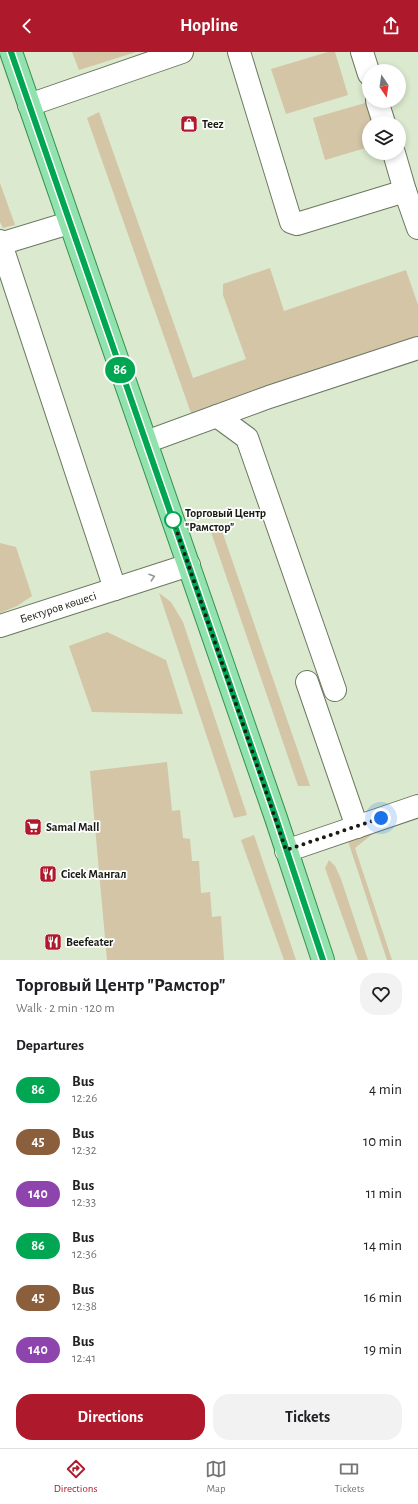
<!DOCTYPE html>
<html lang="en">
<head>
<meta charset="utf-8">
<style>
	body { margin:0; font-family:"Alegreya Sans",sans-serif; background:#f2f2f2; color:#202124; height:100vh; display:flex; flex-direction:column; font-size:15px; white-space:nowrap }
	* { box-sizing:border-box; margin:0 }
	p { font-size:13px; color:#757577 }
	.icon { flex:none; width:22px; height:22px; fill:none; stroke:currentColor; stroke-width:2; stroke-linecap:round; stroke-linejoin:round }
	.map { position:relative; height:908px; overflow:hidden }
	.panel { display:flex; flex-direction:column; background:#fff; flex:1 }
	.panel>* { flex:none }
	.badge { padding:0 8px; border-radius:13px; font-size:14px; line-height:26px }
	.needle { width:26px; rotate:167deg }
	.controls { position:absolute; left:362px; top:12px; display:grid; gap:8px }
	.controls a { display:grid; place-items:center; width:44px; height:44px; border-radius:50%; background:#fff; box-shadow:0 2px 6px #0003; font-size:20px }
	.you { position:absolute; width:20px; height:20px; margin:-10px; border:3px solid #fff; border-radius:50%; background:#1a73e8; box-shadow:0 0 0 6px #1a73e833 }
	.map>.badge { position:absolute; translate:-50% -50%; box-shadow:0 0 0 2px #fff }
	h2 { padding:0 16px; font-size:15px; line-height:36px }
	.round { display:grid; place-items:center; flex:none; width:42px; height:42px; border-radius:16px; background:#f2f2f2 }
	.head { display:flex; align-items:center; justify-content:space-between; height:68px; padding:0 16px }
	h1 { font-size:19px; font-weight:600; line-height:30px }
	.primary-button { display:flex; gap:8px; margin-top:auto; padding:8px 16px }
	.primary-button a { flex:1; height:46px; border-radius:16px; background:#ae1a2b; color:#fff; font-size:16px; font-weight:600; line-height:46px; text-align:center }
	.primary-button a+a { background:#f2f2f2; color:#202124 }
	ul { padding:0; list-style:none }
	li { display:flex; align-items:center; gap:12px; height:52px; padding:0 16px }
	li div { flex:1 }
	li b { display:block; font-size:15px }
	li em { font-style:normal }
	li .badge { min-width:44px; font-weight:700; text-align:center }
	header { display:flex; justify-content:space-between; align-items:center; height:52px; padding:0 16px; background:#ae1a2b; color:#fff; font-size:18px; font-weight:600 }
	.tabs { display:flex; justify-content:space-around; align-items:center; height:56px; border-top:1px solid #e0e0e0; background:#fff; font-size:11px; color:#757577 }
	.tabs a { display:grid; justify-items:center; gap:2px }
	.tabs .active { color:#ae1a2b }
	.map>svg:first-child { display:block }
	.green { fill:#d3c5a6 }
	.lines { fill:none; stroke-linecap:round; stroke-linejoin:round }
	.minor-casing { stroke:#6b7860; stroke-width:24 }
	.major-casing { stroke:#379054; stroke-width:24 }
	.minor { stroke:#fff; stroke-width:22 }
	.major { stroke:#91e2ad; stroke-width:22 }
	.oneway { stroke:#979995 }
	.line-casing { stroke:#fff; stroke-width:9 }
	.line { stroke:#00a651; stroke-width:6 }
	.walk { stroke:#181c13; stroke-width:4; stroke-dasharray:0 7.2 }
	.stop-dot { fill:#fff; stroke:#00a651; stroke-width:2 }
	.labels { text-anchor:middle; stroke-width:3.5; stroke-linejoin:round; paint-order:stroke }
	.poi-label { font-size:12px; font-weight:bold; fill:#181c13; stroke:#fff; text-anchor:start }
	.stop-label { font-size:12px; font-weight:bold; fill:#181c13; stroke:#fff; text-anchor:start }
	.street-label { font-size:12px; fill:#181c13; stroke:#fff }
</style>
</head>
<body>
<header><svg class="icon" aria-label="back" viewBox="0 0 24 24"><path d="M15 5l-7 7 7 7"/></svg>Hopline<svg class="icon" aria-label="share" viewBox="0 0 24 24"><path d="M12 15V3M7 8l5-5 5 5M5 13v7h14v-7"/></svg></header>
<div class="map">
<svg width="418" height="908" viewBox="0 0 418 908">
	<rect width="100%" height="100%" fill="#dbe9ce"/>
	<g class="green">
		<path d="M72,0h64l-57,18z"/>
		<path d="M328,0h7l13,43 -62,19 -15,-45z"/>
		<path d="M372,49l7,22h-10v24l-44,13 -12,-42z"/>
		<path d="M99,60l94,266 53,-19 -23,-64v-11l47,-16 14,43 122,-41 12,35v34l-226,77 -105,-298z"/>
		<path d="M0,131l15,42 -12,3 -3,-6z"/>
		<path d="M221,476l89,258h-12l-87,-254z"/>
		<path d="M0,491l16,4 16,49 -15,10 -17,7z"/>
		<path d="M159,541l12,9 12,20 64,193 -13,3z"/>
		<path d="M107,580l59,28 17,54 -91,-2 -23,-66z"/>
		<path d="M167,710l5,49 8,-1 3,28 7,1 2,22h7l2,32 9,-1 2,25 9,-1 3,44h-117l-17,-189z"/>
		<path d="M375,780l-20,16 37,112h-5l-39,-119z"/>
		<path d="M254,783l42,125h-12l-43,-120z"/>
		<path d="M329,808l6,6 6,13 27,81h-10l-33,-92z"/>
	</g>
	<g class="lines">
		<defs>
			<g id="minor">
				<path d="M239,0l52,170 6,2 108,-33 -11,-38"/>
				<path d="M362,0l7,22"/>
				<path d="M377,49l7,22"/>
				<path d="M29,53l153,-53"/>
				<path d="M405,139l13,37"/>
				<path d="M0,189l115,348"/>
				<path d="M0,192l69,-21"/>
				<path d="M217,364l30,22 88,252"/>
				<path d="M146,390l123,-45 149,-49"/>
				<path id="s1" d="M0,574l189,-61"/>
				<path d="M307,630l50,145"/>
				<path d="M286,799l132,-45"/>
			</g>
			<path id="major" d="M11,0l265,766 47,142"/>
		</defs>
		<use href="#minor" class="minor-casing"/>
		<use href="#major" class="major-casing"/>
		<use href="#minor" class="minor"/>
		<use href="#major" class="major"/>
	</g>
	<defs><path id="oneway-chevron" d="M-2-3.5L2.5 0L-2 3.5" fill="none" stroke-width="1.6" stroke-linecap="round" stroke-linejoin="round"/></defs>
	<use class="oneway" href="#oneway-chevron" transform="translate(152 525) rotate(-18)"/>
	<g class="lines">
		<defs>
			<path id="line" d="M11,0l265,766 47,142"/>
		</defs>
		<use href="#line" class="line-casing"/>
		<use href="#line" class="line"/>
		<path class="walk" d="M173,468l113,330 95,-32"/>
	</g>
	<defs>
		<symbol id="shop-square" viewBox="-11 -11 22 22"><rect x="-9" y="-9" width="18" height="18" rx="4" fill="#ae1a2b" stroke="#fff"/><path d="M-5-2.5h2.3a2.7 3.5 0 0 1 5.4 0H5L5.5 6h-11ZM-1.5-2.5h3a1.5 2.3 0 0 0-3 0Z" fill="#fff"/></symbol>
		<symbol id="supermarket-square" viewBox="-11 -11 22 22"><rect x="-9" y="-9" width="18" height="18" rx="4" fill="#ae1a2b" stroke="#fff"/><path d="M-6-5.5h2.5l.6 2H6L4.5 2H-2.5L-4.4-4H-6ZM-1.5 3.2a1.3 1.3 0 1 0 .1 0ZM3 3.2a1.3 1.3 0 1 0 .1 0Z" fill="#fff"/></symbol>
		<symbol id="restaurant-square" viewBox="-11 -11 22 22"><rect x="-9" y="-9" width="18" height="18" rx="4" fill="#ae1a2b" stroke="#fff"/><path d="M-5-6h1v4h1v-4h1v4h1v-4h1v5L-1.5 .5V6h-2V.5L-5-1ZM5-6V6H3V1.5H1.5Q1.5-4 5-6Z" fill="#fff"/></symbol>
	</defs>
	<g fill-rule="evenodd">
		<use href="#shop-square" x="179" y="62" width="20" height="20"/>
		<use href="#supermarket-square" x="23" y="765" width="20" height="20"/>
		<use href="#restaurant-square" x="38" y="812" width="20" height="20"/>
		<use href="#restaurant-square" x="43" y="880" width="20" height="20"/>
	</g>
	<circle class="stop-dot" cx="173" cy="468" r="8"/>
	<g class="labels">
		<g class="poi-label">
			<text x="202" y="76">Teez</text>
			<text x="46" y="779">Samal Mall</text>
			<text x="61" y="826">Cicek Мангал</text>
			<text x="66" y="894">Beefeater</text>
		</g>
		<g class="stop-label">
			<text x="185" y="465">Торговый Центр<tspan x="185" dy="14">"Рамстор"</tspan></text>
		</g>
		<g class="street-label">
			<text dy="4" stroke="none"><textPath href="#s1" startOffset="61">Бектуров көшесі</textPath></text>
		</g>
	</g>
</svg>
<div class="controls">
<a><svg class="needle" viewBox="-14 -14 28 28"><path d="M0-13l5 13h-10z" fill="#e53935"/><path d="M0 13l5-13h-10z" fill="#757577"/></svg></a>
<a><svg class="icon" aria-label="layers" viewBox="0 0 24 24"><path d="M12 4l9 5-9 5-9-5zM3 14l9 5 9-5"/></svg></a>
</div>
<div class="you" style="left:381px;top:766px"></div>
<b class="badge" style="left:120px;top:318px;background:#00a651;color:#fff">86</b>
</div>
<section class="panel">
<div class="head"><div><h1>Торговый Центр &quot;Рамстор&quot;</h1><p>Walk · 2 min · 120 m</p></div><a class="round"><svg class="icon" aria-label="heart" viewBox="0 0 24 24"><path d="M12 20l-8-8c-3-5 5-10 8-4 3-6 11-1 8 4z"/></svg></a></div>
<h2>Departures</h2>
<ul>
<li><span class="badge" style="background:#00a651;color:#fff">86</span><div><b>Bus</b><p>12:26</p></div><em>4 min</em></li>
<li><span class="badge" style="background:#8b5e3c;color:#fff">45</span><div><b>Bus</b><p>12:32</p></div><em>10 min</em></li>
<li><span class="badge" style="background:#8e44ad;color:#fff">140</span><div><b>Bus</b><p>12:33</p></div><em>11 min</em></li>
<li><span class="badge" style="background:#00a651;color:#fff">86</span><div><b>Bus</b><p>12:36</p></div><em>14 min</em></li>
<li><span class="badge" style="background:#8b5e3c;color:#fff">45</span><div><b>Bus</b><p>12:38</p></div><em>16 min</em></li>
<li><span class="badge" style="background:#8e44ad;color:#fff">140</span><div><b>Bus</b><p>12:41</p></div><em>19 min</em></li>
</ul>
<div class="primary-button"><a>Directions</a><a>Tickets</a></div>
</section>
<nav class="tabs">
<a class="active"><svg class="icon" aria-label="directions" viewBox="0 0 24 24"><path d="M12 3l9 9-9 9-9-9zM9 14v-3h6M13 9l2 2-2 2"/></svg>Directions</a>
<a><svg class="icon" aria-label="map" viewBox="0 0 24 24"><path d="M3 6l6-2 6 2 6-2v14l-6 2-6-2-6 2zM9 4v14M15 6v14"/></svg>Map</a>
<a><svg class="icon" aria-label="tickets" viewBox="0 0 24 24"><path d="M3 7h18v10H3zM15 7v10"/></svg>Tickets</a>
</nav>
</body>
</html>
